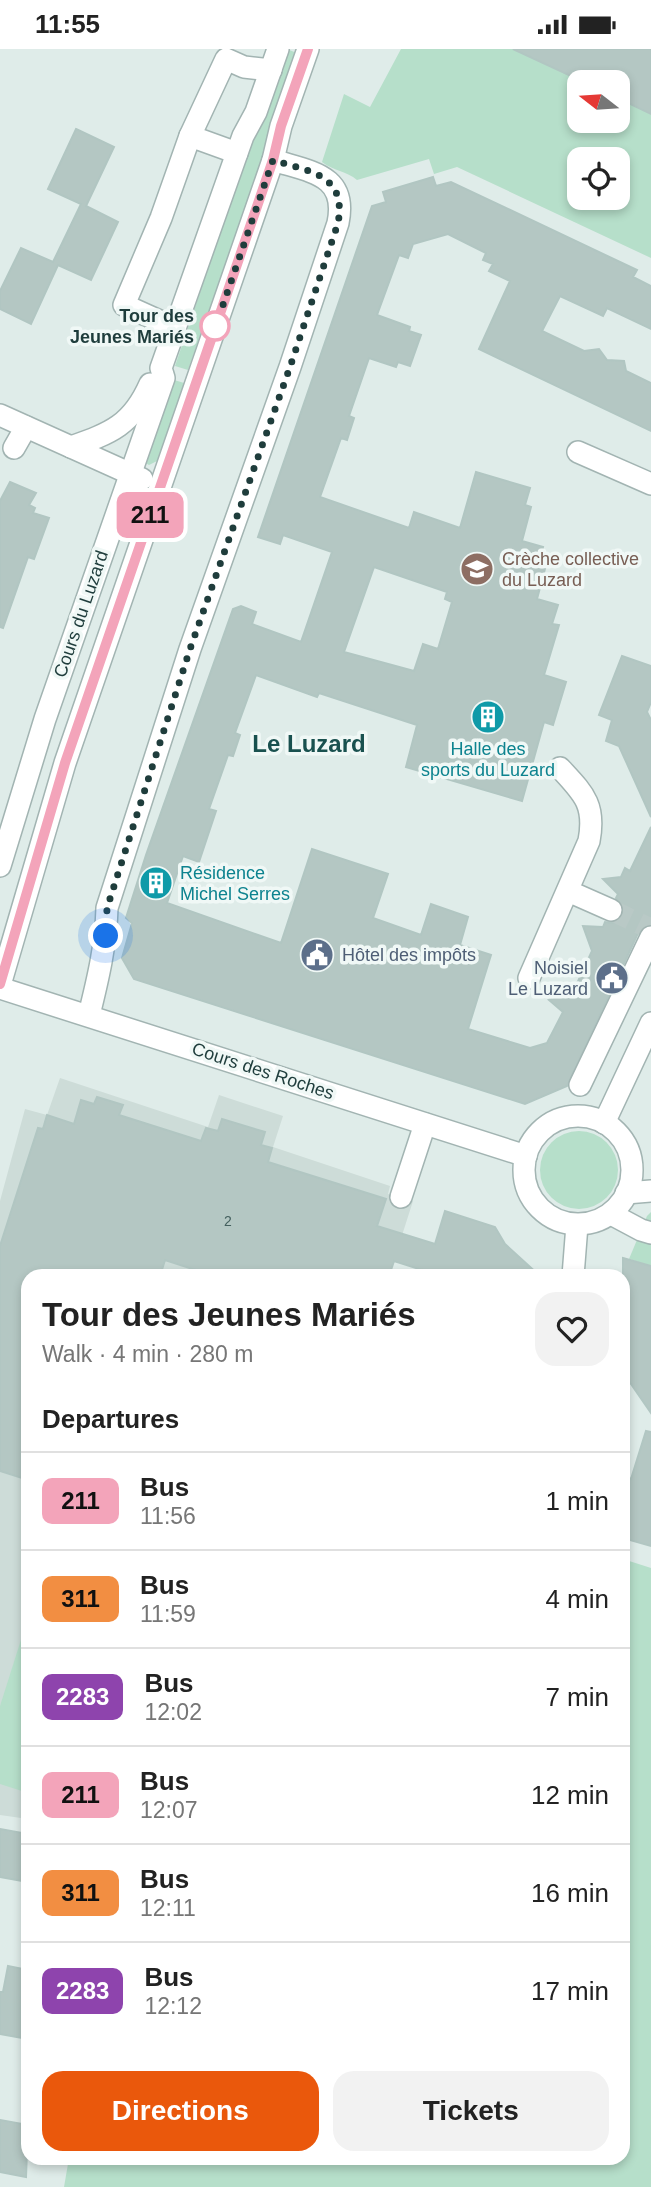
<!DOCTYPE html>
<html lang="en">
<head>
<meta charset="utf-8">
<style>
	body { margin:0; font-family:Helvetica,sans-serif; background:#f2f2f2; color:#222; height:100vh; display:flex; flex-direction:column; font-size:26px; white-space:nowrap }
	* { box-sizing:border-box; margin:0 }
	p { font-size:23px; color:#767676 }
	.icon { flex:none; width:38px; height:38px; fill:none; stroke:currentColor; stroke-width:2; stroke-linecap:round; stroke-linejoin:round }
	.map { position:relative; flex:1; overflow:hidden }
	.side { position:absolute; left:21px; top:1220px; width:609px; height:896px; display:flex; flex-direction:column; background:#fff; border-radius:21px; box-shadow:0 4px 10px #0003 }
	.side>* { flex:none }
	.badge { padding:0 14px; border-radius:10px; font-size:24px; line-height:46px }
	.needle { width:46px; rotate:287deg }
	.buttons { position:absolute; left:567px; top:21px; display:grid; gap:14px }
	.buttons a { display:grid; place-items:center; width:63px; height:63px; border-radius:14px; background:#fff; box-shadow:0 4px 10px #0003; font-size:35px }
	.you { position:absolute; width:35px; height:35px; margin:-18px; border:5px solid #fff; border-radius:50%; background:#1a73e8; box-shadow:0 0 0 10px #1a73e833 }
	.map>.badge { position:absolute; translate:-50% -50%; box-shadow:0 0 0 4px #fff }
	h2 { padding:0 21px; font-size:26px; line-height:63px }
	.round { display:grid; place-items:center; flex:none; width:74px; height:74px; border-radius:21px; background:#f2f2f2 }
	.head { display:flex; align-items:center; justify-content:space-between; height:119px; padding:0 21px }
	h1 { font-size:33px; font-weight:700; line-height:52px }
	.action { display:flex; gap:14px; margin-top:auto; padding:14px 21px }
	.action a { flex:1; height:80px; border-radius:21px; background:#ea580c; color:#fff; font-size:28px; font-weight:700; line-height:80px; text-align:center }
	.action a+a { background:#f2f2f2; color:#222 }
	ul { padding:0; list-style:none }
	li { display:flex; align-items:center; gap:21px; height:98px; padding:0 21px; border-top:2px solid #e0e0e0 }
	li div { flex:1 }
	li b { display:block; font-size:26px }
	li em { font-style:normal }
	li .badge { min-width:77px; font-weight:700; text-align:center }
	.status { display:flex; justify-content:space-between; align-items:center; height:49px; padding:0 35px; background:#fff; direction:ltr }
	.status svg { height:19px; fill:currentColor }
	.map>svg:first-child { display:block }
	.built { fill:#cddcd8 }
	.green { fill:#b6dfca; fill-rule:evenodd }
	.building { fill:#b4c7c3; stroke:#b1c6c2; stroke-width:2; fill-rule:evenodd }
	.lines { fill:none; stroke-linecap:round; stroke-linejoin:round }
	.minor-tunnel { stroke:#b9c9c6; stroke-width:21; stroke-dasharray:21 10; stroke-linecap:butt }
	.minor-casing { stroke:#a2b4b2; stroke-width:24 }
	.minor { stroke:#fff; stroke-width:21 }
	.line-casing { stroke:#fff; stroke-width:16 }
	.line { stroke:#f3a4ba; stroke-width:10 }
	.walk { stroke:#1f3d3c; stroke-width:7; stroke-dasharray:0 12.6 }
	.stop-dot { fill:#fff; stroke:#f3a4ba; stroke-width:3.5 }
	.labels { text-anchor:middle; stroke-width:7; stroke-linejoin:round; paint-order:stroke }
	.number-label { font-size:14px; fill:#44605e }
	.stop-label { font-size:18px; font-weight:bold; fill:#1f3d3c; stroke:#f0f8f6; text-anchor:end }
	.education-label { font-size:18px; fill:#785e54; stroke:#f0f8f6; text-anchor:start }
	.street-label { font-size:18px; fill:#1f3d3c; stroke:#f0f8f6 }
	.culture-label { font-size:18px; fill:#0d838f; stroke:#f0f8f6 }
	.service-label { font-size:18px; fill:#4e5e75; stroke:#f0f8f6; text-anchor:start }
	.district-label { font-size:24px; font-weight:bold; fill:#19514f; stroke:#f0f8f6 }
</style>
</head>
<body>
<div class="status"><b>11:55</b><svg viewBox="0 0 49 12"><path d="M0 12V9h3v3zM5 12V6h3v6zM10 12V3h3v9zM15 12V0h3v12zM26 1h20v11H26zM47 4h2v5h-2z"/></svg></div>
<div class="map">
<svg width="651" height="2138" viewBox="0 0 651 2138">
	<rect width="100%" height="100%" fill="#dfece9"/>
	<path class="built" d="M60,1029l148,49 11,-32 64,21 -10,31 117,39 -2,8 25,7 -24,75h-361v543l-28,-4v-614l25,-92 22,6z"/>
	<g class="green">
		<path d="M287,0l12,5 -111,316 -13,-4 53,-156z"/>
		<path d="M401,0h112l71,33h-5v39h39v-23l33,16v144l-194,-91 -23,7 -5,-15 -72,21c-10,-9 -24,-9 -35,-18l22,-68 26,13zM579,110h39v39h-39z"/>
		<path d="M171,330l13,4 -27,78 -8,4 -5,-3z"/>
		<circle cx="579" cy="1121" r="39"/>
		<path d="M651,1163v54l-22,-7 18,-43z"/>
		<path d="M623,1510l28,9v619h-587l5,-29h554z"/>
		<path d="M25,1578l3,1v165l-28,-9v-78z"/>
	</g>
	<g class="building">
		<path d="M513,0h138v65l-33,-16v-16h-34z"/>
		<path d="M76,80l38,18 -28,59 32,16 -27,58 -33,-15 -27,59 -31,-15v-18l21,-43 32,14 28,-58 -33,-15z"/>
		<path d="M433,128l3,9 15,-4 186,88 -4,7 18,9v43l-44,-21 -4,8 -43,-20 -18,35 42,20 15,-2 8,11 17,1 2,10 25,12v48l-172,-82 31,-68 -21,-10 4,-7 -10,-4 3,-7 -38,-19 -35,10 -5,14 -9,-3 -22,60 33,12 -1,4 12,4 -11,31 -12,-4 -2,5 -27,-9 -20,58 5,2 -7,22 -6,-2 -21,59 89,31 5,-16 46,16 16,-56 54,16 -5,17 6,2 -9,34 21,6 -4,16 7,2 -9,34 21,6 -6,19 7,1 -15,50 22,7 -13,43 -9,-3 -22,79 -116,-34 11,-42 -98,-32 -2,4 -61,-22 -21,58 5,2 -7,21 -5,-1 -19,54 7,2 -17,51 -16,-6 -16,47 114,40 31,-94 76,25 -15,44 48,17 10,-31 37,13 -8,28 31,10 -23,74 62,19 17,-5 16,-31 -14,-12 17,-5 4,-8 4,3 18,-39 -9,-25 20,1 2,-5 8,1 10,-7 1,-8 -8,-10 2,-4 -15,-15 18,-2 4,-9 5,3 21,-44v97l-7,2 -5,5 -72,155 -42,18 -391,-125 -12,-21 10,-35 -6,-5 20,-63 87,-246 8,-3 15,6 -4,12 49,18 31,-90 -49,-17 -3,9 -22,-7 114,-331 14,-4 -3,-10zM374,518l73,25 -2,7 7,3 -14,47 -15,-5 -9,27 -70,-19z"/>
		<path d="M10,433l26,11 -7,12 6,3 -2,5 16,5 -15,41 -6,-2 -25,71 -3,-1v-126z"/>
		<path d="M622,607l29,10v36l-4,10 4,8v97l-32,-71 -13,-5 6,-21 -13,-5z"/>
		<path d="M97,1048l26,8 -4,10 82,26 5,-13 12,3 4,-12 43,13 -4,13 11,3 -4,14 118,37 -9,27 58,18 10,-33 50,16 10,17 35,32h-99l-47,-15 -5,15h-175l-49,-16 -5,16h-132v204l-28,-9v-225l38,-118 5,1 4,-14 27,9 7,-24 13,4z"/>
		<path d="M623,1209l28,8v147l-22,-32 -6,-16z"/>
		<path d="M646,1382l5,1v114l-28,-8v-61l8,2z"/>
		<path d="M0,1780l28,5v48l-28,-5z"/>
		<path d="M8,1917l20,4v69l-28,-5v-42h3z"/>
		<path d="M0,2071l28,5 -2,52 -26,-5z"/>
	</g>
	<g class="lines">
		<path class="minor-tunnel" d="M611,861l40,19"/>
		<defs>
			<g id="minor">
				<path d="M190,87l47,17"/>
				<path d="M175,279l-51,-23 37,-87 29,-82 36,-77 18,8 27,3"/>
				<path d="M0,366l142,64"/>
				<path d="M71,398c40,-14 61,-22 79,-63"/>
				<path d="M14,399l12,-21"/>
				<path d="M578,403l73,32"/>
				<path d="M0,817l45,-147 119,-341 -3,-10 82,-232 13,-24 22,-63"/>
				<path d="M568,842l43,19"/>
				<path d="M529,929l60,-137c7,-37 -6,-48 -29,-73"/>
				<path d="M0,936l65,-222 208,-603 8,-34 27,-77"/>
				<path d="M0,939l526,168"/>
				<path d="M89,966c9,-36 17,-70 18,-107l83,-259 100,-282 48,-144c10,-49 -28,-51 -65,-63"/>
				<path d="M580,1036l71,-148"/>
				<circle cx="578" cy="1121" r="54"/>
				<path d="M604,1074l47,-100"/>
				<path d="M626,1144l25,-2"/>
				<path d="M401,1148l24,-73"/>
				<path d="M611,1165l30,16 10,3"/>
				<path d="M573,1227l4,-51"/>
			</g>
		</defs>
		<use href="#minor" class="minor-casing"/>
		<use href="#minor" class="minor"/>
	</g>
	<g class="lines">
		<defs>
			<path id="line" d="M0,935l65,-221 208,-603 8,-34 27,-77"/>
		</defs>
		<use href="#line" class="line-casing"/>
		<use href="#line" class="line"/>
		<path class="walk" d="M106,887l1,-28 83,-259 100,-282 48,-144c9,-49 -28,-51 -65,-63l-59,171 1,-5"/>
	</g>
	<defs>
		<symbol id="school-disc" viewBox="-11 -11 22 22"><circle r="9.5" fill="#8d6e63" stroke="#f0f8f6"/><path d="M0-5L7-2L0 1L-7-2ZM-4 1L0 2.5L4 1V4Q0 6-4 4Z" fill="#fff"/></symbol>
		<symbol id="building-disc" viewBox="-11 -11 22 22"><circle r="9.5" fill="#0f9aa8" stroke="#f0f8f6"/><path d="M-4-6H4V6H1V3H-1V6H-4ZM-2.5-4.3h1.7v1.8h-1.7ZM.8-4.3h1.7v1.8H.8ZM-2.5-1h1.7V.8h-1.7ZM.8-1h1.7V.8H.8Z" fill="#fff"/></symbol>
		<symbol id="civic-disc" viewBox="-11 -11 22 22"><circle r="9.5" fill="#5c6f8a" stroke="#f0f8f6"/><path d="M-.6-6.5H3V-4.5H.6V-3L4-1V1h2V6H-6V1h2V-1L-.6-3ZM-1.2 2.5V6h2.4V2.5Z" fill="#fff"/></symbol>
	</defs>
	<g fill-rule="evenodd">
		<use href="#school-disc" x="458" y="501" width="38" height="38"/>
		<use href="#building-disc" x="469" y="649" width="38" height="38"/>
		<use href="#building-disc" x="137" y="815" width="38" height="38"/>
		<use href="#civic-disc" x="298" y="887" width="38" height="38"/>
		<use href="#civic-disc" x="593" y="910" width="38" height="38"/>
	</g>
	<circle class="stop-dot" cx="215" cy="277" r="14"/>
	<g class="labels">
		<g class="number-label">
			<text x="228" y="1177">2</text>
		</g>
		<g class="stop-label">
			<text x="194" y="273">Tour des<tspan x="194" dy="21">Jeunes Mariés</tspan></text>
		</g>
		<g class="education-label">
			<text x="502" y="516">Crèche collective<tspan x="502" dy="21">du Luzard</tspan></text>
		</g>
		<g class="street-label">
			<text transform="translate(81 565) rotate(-71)" y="6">Cours du Luzard</text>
			<text transform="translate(263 1022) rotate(18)" y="6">Cours des Roches</text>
		</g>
		<g class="culture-label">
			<text x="488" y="706">Halle des<tspan x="488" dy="21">sports du Luzard</tspan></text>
			<text x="180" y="830" text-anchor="start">Résidence<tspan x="180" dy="21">Michel Serres</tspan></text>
		</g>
		<g class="service-label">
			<text x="342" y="912">Hôtel des impôts</text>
			<text x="588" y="925" text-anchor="end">Noisiel<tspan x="588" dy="21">Le Luzard</tspan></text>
		</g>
		<g class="district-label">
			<text x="309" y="703">Le Luzard</text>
		</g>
	</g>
</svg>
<div class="buttons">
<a><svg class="needle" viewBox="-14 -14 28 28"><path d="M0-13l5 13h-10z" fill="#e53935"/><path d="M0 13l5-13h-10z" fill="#767676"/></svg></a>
<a><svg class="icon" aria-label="locate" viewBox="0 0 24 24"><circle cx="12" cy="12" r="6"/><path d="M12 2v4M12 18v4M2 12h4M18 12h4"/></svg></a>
</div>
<div class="you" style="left:106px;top:887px"></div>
<b class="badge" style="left:150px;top:466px;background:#f3a4ba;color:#111">211</b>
<section class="side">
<div class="head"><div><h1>Tour des Jeunes Mariés</h1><p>Walk · 4 min · 280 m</p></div><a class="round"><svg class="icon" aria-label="heart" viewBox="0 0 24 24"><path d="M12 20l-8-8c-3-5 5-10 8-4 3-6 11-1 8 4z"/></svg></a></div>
<h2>Departures</h2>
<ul>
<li><span class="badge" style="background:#f3a4ba;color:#111">211</span><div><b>Bus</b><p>11:56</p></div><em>1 min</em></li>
<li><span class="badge" style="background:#f28e42;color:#111">311</span><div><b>Bus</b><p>11:59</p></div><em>4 min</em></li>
<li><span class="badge" style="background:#8e44ad;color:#fff">2283</span><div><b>Bus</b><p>12:02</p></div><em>7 min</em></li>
<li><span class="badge" style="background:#f3a4ba;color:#111">211</span><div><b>Bus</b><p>12:07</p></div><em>12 min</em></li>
<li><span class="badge" style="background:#f28e42;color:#111">311</span><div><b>Bus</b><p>12:11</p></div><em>16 min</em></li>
<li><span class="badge" style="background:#8e44ad;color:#fff">2283</span><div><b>Bus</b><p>12:12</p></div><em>17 min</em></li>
</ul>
<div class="action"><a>Directions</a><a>Tickets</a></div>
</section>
</div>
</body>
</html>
